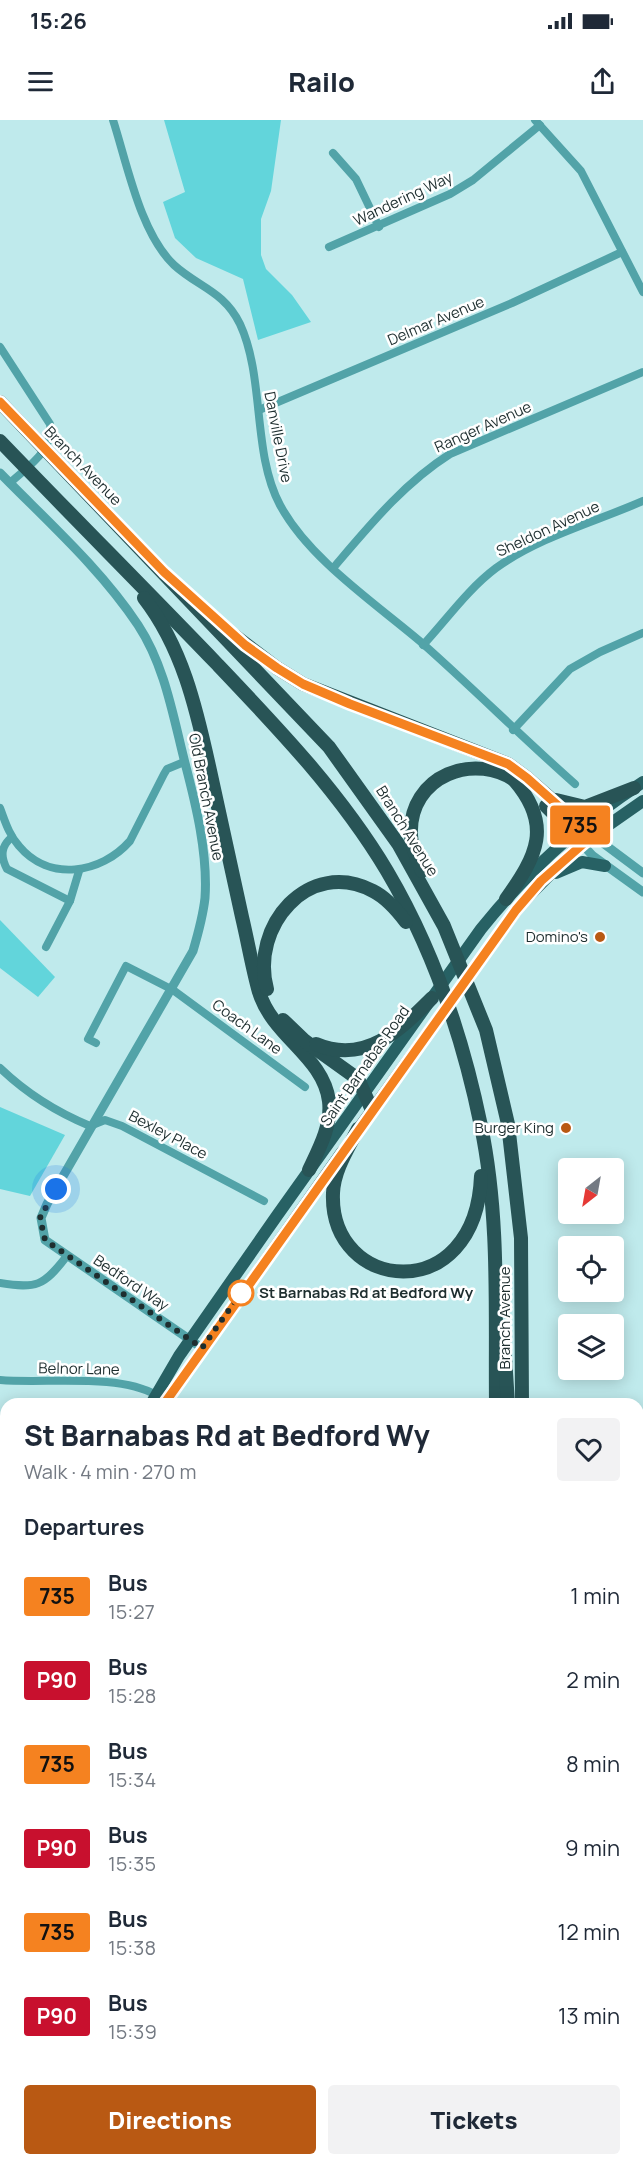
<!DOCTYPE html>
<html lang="en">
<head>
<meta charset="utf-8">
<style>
	body { margin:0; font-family:Manrope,sans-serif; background:#f2f2f3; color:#1f2937; height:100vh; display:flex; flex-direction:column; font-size:22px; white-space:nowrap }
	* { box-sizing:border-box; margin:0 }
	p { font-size:20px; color:#747a83 }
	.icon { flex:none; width:33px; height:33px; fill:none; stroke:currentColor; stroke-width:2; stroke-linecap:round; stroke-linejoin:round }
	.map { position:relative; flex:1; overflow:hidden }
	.side { position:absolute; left:0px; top:1278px; width:644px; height:768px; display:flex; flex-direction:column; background:#fff; border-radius:18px 18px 0 0; box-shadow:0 3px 15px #0003 }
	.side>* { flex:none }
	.badge { padding:0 12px; border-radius:4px; font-size:21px; line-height:39px }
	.needle { width:39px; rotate:211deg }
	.fabs { position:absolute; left:558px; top:1038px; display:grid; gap:12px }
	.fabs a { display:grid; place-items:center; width:66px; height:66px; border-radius:6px; background:#fff; box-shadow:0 3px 15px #0003; font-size:30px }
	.you { position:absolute; width:30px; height:30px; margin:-15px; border:4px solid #fff; border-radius:50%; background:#1a73e8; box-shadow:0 0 0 9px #1a73e833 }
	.map>.badge { position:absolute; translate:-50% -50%; box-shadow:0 0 0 3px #fff }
	h2 { padding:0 24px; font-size:22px; line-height:54px }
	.round { display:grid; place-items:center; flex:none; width:63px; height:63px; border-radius:6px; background:#f2f2f3 }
	.summary { display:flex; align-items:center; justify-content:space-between; height:102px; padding:0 24px }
	h1 { font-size:28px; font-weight:800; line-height:45px }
	.primary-button { display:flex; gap:12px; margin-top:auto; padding:12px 24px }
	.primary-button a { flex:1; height:69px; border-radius:6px; background:#b95913; color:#fff; font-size:24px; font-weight:800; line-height:69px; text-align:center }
	.primary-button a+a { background:#f2f2f3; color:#1f2937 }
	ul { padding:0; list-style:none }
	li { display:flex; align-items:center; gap:18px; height:84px; padding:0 24px }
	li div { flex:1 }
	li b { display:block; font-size:22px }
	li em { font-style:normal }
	li .badge { min-width:66px; font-weight:700; text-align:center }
	.status { display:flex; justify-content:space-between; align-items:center; height:42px; padding:0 30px; background:#fff; direction:ltr }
	.status svg { height:16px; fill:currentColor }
	header { display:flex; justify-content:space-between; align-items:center; height:78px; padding:0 24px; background:#fff; font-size:27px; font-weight:800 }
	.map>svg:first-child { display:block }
	.green { fill:#62d5db }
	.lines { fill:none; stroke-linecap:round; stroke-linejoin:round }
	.minor { stroke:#52a3a8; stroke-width:8 }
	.tertiary { stroke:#52a3a8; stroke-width:9 }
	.secondary { stroke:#347d81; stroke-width:10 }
	.primary { stroke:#276164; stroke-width:12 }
	.trunk { stroke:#285456; stroke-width:14 }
	.line-casing { stroke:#fff; stroke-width:14 }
	.line { stroke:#f58220; stroke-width:9 }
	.walk { stroke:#1e2e2f; stroke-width:6; stroke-dasharray:0 10.8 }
	.poi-dot { fill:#b95913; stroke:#fff; stroke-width:2 }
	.stop-dot { fill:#fff; stroke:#f58220; stroke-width:3 }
	.labels { text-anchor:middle; stroke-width:5; stroke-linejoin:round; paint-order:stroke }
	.street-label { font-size:15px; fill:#1e2e2f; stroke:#fff }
	.poi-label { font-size:15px; fill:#1e2e2f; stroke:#fff; text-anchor:end }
	.stop-label { font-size:15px; font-weight:bold; fill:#1e2e2f; stroke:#fff; text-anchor:start }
</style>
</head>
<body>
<div class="status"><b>15:26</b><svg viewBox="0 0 49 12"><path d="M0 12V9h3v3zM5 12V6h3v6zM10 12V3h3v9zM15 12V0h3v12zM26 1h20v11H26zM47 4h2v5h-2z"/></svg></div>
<header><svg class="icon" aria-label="menu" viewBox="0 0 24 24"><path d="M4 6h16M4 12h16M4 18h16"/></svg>Railo<svg class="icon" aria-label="share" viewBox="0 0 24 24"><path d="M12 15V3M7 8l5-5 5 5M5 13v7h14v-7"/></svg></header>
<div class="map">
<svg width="643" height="2046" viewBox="0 0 643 2046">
	<rect width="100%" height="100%" fill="#bfeaec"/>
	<g class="green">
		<path d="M164,0h117l-10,71 -10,28v36l5,14 26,26 19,27 -53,18 -15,-61 -47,-21 -21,-20 -12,-36 22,-10z"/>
		<path d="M0,800l55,57 -17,20 -38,-29z"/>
		<path d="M0,987l65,28 -35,61 -30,-7z"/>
		<path d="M0,1314l6,1v146l-6,-2z"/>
		<path d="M0,1844l6,2v174l-6,-2z"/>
	</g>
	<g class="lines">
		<g class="minor">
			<path d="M113,0c14,43 27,113 61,145 24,22 50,26 66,59 25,54 12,129 40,181 29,54 95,98 142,138 52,46 101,95 153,141"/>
			<path d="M535,0l46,51 62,121"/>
			<path d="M333,33l23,26 23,48"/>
			<path d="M329,127l121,-53 23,-14 67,-55"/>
			<path d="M0,227l50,77c4,27 -23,43 -40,59"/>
			<path d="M259,290l253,-107 110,-51"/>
			<path d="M334,447c35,-41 70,-84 116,-113l193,-82"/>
			<path d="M423,525c24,-26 45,-56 73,-77 43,-31 99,-46 147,-67"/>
			<path d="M513,610l57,-61 30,-17 43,-19"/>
			<path d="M0,688c5,13 9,27 19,38 30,36 82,28 111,-5l34,-67 3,-5 17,-7"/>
			<path d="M12,717c-11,9 -12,19 -5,32l63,32"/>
			<path d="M46,827l24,-46 9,-30"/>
			<path d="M96,923l-8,-4 38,-73 47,24 132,97"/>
			<path d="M0,948c26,25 56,44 90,58l15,-6 17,6 142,75"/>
			<path d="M0,1163c36,6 44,3 66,-26"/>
			<path d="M0,1260c45,4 118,-7 156,15"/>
			<path d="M638,1543l5,-4"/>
			<path d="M638,1651l5,2"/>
		</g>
		<g class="tertiary">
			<path d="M0,353c48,49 100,95 138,152 27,41 35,91 47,138 11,42 23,91 20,135 -2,18 -7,36 -12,53l-146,253 -6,14 4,22 157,108"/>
			<path d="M588,712l55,41"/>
			<path d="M578,720l15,16 50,36"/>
			<path d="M272,2040l4,6"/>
		</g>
		<g class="secondary">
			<path d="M638,1895h5"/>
			<path d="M638,1909l5,1"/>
		</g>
		<g class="primary">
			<path d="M556,753l26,-11 23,4"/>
			<path d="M354,1015l167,-231 56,-57 66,-46"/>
			<path d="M151,1284l28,-48 97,-139 205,-288c46,-57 100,-107 162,-147"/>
			<path d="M164,1284l178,-252"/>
			<path d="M0,1801l6,1"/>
			<path d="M0,1825l6,3"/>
		</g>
		<g class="trunk">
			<path d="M0,282l329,345 70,98 45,81 42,104 22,94 13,114 1,166"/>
			<path d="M0,321c72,75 146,149 218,224 61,64 123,129 169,206 46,78 76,167 94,255 19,91 14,186 15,278"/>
			<path d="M144,478c38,49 52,109 65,168 11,50 22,100 33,151 6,25 10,50 17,75 14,45 64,64 70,109 3,24 -10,48 -20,69"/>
			<path d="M235,516l42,32 26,16 205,80 19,14 55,48"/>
			<path d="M556,680l29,7 49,-19"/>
			<path d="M546,686l27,27"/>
			<path d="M422,751c-4,-11 -11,-24 -11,-36 -3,-59 65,-86 109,-51"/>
			<path d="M506,779c31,-43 47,-74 8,-119"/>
			<path d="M267,869c-17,-62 41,-132 106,-98 14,7 24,19 33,31"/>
			<path d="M283,900l22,21 53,38 14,31"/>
			<path d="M316,924c49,21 84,-14 116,-46"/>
			<path d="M358,1009c-10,20 -24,41 -25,64 -4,100 143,115 148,-17"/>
			<path d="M504,1221l4,63"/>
			<path d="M497,2040v6"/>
			<path d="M522,2040v6"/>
		</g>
	</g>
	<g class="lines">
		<defs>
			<path id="line" d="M0,282l164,170 81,73 32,23 26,16 47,20 158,60 19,14 65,58 -51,45 -25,29 -352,494"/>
		</defs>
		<use href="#line" class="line-casing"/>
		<use href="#line" class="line"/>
		<path class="walk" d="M56,1069l-16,29 5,22 157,108 39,-55"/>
	</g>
	<g class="poi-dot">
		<circle cx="600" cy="817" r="6"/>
		<circle cx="566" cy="1008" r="6"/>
	</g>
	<circle class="stop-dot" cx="241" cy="1173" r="12"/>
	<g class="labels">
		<g class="street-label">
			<text transform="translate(403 79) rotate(-25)" y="5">Wandering Way</text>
			<text transform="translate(436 201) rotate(-23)" y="5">Delmar Avenue</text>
			<text transform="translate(483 307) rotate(-24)" y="5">Ranger Avenue</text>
			<text transform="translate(278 317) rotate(79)" y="5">Danville Drive</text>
			<text transform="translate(83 346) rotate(46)" y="5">Branch Avenue</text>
			<text transform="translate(548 409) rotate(-25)" y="5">Sheldon Avenue</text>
			<text transform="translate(206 677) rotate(79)" y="5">Old Branch Avenue</text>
			<text transform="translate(407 711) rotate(58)" y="5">Branch Avenue</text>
			<text transform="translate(247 907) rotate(36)" y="5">Coach Lane</text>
			<text transform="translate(365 946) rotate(-55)" y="5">Saint Barnabas Road</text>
			<text transform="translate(168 1015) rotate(28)" y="5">Bexley Place</text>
			<text transform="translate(131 1163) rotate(34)" y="5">Bedford Way</text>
			<text transform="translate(505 1198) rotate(-90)" y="5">Branch Avenue</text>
			<text transform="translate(79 1249) rotate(1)" y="5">Belnor Lane</text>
		</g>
		<g class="poi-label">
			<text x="588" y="822">Domino's</text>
			<text x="554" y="1013">Burger King</text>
		</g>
		<g class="stop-label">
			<text x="259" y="1178">St Barnabas Rd at Bedford Wy</text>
		</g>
	</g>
</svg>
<div class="fabs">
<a><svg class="needle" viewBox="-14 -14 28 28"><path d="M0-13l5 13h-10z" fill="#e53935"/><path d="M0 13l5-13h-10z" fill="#747a83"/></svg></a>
<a><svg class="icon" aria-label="locate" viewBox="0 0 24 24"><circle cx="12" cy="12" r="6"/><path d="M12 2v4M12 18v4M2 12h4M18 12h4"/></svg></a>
<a><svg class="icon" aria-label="layers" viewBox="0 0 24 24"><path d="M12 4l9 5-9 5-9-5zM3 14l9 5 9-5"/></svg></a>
</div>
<div class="you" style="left:56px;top:1069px"></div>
<b class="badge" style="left:580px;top:705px;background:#f58220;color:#111">735</b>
<section class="side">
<div class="summary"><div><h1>St Barnabas Rd at Bedford Wy</h1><p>Walk · 4 min · 270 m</p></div><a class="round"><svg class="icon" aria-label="heart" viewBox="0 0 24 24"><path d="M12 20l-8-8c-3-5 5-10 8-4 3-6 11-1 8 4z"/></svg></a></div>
<h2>Departures</h2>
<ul>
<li><span class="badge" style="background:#f58220;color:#111">735</span><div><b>Bus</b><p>15:27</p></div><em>1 min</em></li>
<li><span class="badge" style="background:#c8102e;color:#fff">P90</span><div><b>Bus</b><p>15:28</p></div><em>2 min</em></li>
<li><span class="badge" style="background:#f58220;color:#111">735</span><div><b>Bus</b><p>15:34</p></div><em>8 min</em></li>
<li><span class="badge" style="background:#c8102e;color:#fff">P90</span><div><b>Bus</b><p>15:35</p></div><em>9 min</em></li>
<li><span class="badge" style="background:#f58220;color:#111">735</span><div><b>Bus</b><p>15:38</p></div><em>12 min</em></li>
<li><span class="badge" style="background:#c8102e;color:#fff">P90</span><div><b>Bus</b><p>15:39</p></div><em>13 min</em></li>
</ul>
<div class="primary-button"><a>Directions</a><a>Tickets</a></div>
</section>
</div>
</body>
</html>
